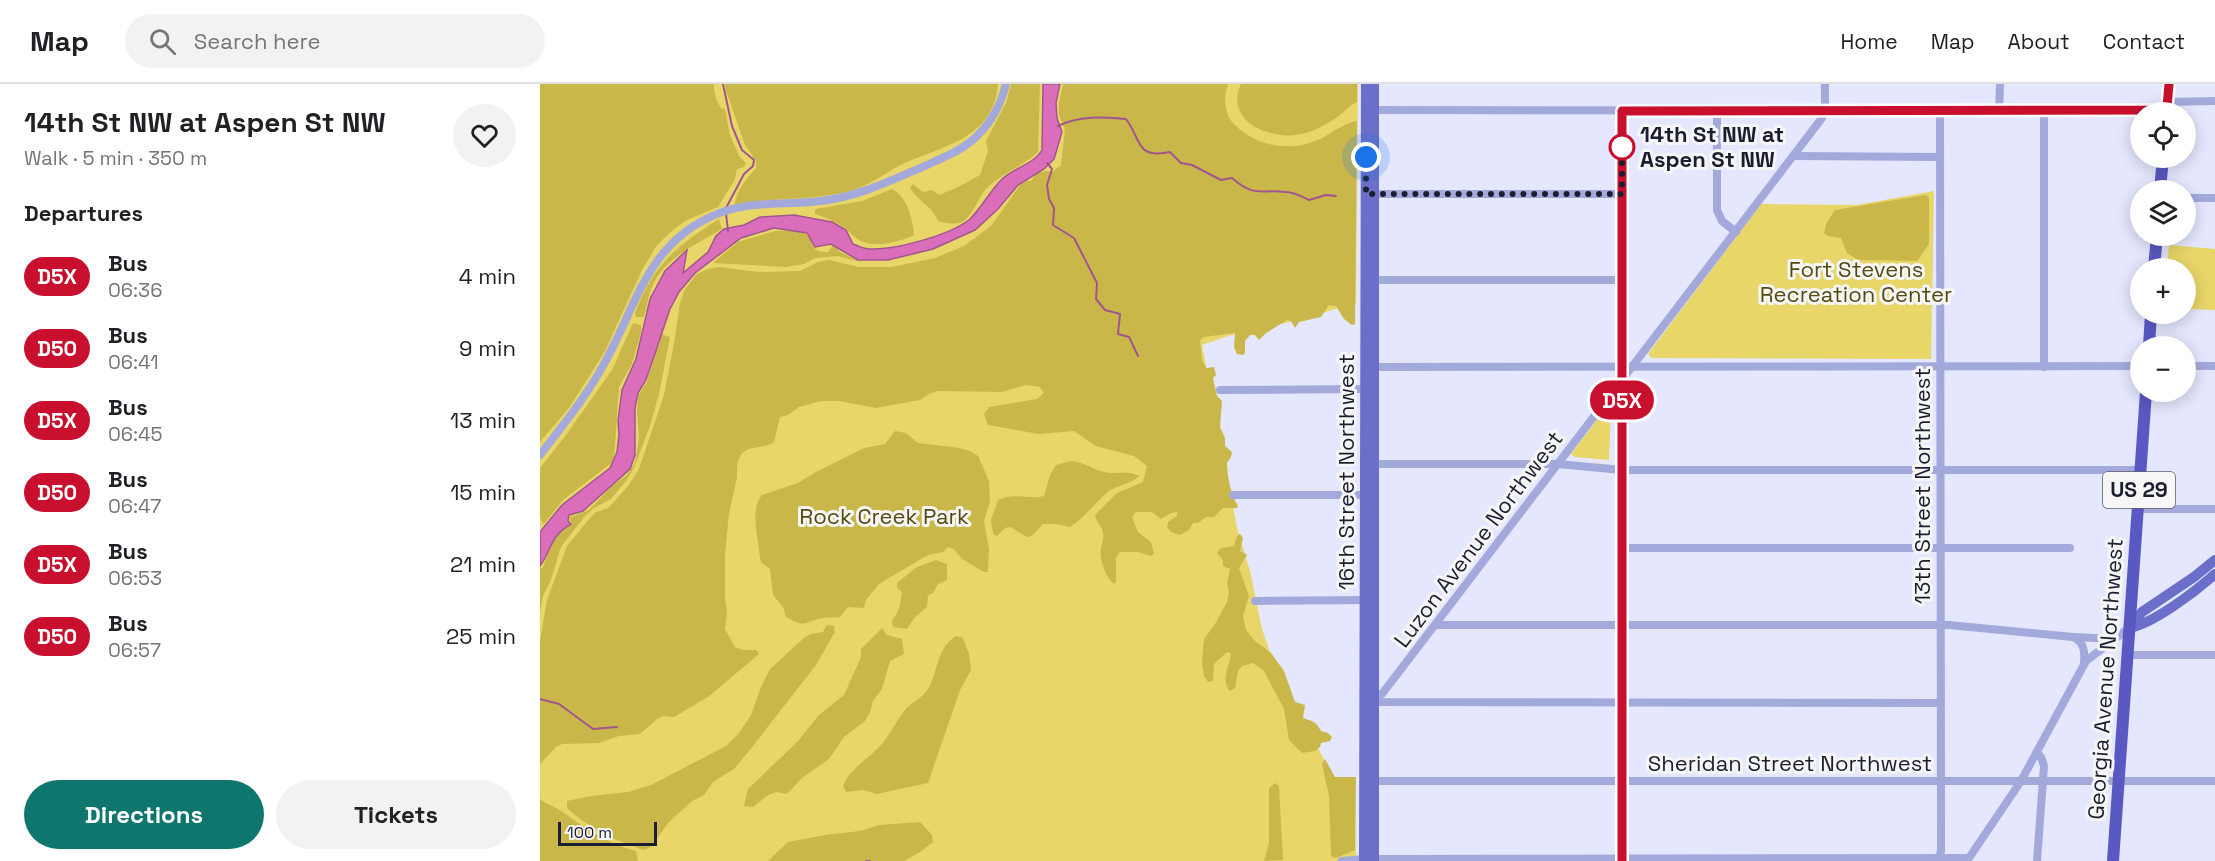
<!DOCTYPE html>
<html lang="en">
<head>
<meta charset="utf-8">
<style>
	body { margin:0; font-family:"Space Grotesk",sans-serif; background:#f2f2f2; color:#202124; height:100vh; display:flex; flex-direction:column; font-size:22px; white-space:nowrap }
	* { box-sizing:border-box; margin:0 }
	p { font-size:20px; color:#757577 }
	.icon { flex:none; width:33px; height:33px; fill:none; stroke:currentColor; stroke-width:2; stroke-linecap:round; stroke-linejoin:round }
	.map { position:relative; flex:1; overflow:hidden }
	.details { display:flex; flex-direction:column; background:#fff; width:540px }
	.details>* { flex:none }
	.badge { padding:0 12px; border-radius:20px; font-size:21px; line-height:39px }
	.controls { position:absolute; left:1590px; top:18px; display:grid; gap:12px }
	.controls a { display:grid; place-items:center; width:66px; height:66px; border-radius:50%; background:#fff; box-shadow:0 3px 15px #0003; font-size:30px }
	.scale { position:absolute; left:18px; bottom:15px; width:99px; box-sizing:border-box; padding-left:6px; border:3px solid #1b1d30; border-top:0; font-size:16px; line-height:21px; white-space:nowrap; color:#1b1d30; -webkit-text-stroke:4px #f6f6f6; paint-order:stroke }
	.you { position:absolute; width:30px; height:30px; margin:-15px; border:4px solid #fff; border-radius:50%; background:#1a73e8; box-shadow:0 0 0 9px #1a73e833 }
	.map>.badge { position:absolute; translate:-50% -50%; box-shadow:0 0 0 3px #fff }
	h2 { padding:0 24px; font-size:22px; line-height:54px }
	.round { display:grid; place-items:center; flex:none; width:63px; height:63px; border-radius:32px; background:#f2f2f2 }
	.headline { display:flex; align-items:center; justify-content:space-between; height:102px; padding:0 24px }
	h1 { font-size:28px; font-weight:800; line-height:45px }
	.cta { display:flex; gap:12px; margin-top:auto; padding:12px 24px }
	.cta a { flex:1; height:69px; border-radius:36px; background:#0f766e; color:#fff; font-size:24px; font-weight:800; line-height:69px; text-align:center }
	.cta a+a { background:#f2f2f2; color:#202124 }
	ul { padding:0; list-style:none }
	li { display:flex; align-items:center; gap:18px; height:72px; padding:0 24px }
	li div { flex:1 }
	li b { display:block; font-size:22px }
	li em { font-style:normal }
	li .badge { min-width:66px; font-weight:700; text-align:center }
	header { display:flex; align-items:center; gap:36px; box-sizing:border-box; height:84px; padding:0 30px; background:#fff; border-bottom:2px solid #e0e0e0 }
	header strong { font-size:28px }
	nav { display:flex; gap:33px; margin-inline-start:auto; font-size:21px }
	.search { width:420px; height:54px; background:#f2f2f2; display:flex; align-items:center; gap:15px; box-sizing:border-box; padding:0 21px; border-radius:33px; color:#757577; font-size:22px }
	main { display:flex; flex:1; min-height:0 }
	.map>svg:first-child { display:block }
	.green { fill:#e9d668 }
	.forest { fill:#cab74a }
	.water { fill:#da6ebb; stroke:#a15691; stroke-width:1.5 }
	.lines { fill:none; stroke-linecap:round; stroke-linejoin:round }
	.stream { stroke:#a15691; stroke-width:2 }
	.minor { stroke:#a3a9db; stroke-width:8 }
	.major { stroke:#6c6fca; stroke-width:10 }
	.highway { stroke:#5a59c3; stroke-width:12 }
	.line-casing { stroke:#fff; stroke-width:14 }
	.line { stroke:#c8102e; stroke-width:9 }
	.walk { stroke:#1b1d30; stroke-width:6; stroke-dasharray:0 10.8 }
	.stop-dot { fill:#fff; stroke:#c8102e; stroke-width:3 }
	.labels { text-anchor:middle; stroke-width:6; stroke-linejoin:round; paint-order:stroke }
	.shield { fill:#f6f6f6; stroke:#5d5e6b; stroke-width:1.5 }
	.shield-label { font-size:21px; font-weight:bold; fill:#1b1d30 }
	.stop-label { font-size:22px; font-weight:bold; fill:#1b1d30; stroke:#f6f6f6; text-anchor:start }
	.park-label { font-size:22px; fill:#544a0f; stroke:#f6f6f6 }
	.street-label { font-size:22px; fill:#1b1d30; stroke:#f6f6f6 }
</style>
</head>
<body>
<header>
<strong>Map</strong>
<div class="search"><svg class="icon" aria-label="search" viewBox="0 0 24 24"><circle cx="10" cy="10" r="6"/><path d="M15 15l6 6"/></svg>Search here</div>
<nav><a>Home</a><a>Map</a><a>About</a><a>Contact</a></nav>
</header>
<main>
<section class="details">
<div class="headline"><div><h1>14th St NW at Aspen St NW</h1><p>Walk · 5 min · 350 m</p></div><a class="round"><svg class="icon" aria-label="heart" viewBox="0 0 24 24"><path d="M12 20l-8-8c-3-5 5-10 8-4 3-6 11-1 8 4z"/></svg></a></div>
<h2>Departures</h2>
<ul>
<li><span class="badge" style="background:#c8102e;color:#fff">D5X</span><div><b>Bus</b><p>06:36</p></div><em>4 min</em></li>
<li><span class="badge" style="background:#c8102e;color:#fff">D50</span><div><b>Bus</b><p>06:41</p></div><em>9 min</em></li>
<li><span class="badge" style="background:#c8102e;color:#fff">D5X</span><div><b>Bus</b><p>06:45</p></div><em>13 min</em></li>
<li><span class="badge" style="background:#c8102e;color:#fff">D50</span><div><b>Bus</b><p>06:47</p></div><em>15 min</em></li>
<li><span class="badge" style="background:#c8102e;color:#fff">D5X</span><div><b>Bus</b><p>06:53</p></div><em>21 min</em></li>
<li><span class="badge" style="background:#c8102e;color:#fff">D50</span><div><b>Bus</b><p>06:57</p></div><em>25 min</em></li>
</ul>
<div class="cta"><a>Directions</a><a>Tickets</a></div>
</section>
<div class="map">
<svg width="1675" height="777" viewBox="0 0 1675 777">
	<rect width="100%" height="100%" fill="#e4e7fd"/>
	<g class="green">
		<path d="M0,0h818l-2,219 -58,17 -70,16 -26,9 36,187 12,39 12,58 12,35 10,16 55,110 16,2 1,69h-816z"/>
		<path d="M1394,107l-3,168 -279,-1 -4,-4 113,-150 96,1z"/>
		<path d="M1629,161l46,4v61l-29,-1v-41h-19z"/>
		<path d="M1068,321l3,3 -2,52 -34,-3 -4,-3z"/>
	</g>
	<g class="forest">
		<path d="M0,0h174c-1,8 3,18 7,24l4,1 5,26 9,21 7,7 -2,4 -7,2 -2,10 -17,28 -31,13 -13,9 -17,16 -15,25 -38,83 -35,55 -29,34z"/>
		<path d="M185,0h273c-5,59 -62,62 -103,84 -15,9 -28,18 -45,23 -38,10 -77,6 -115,13 1,-13 13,-27 21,-36v-7l-11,-16 -19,-54z"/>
		<path d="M471,0h29l-2,68c-15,14 -35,21 -50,35 -10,10 -14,28 -26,35 -8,3 -17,1 -24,-1 -4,-13 -21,-21 -28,-33l3,-4 10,8 9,-2 7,5 19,-8 22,-12 8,-24 -2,-10 20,-38z"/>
		<path d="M523,0h165c-5,15 -4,32 9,43 25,22 58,25 87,10 10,-6 23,-15 33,-16l-2,203 -3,1 -8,-6 -8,-13 -7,-1 -8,12 -22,5 -4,6 -4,-7 -4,-1 -21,13 -7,7 -4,-5h-5l-5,6v12l-2,2 -6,-1 -3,-7 1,-14 -31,4 -4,3 2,20 4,8 8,-1 2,8 -3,3 4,18 5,5 -2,26 5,11v8l7,6 -1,5 -4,6c0,12 4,33 11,43l-1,2h-14l-9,9h-8l-8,6h-5l-4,7 -9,5 -9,-3 -4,-5 1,-5 9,-6v-4l-6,1 -10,6 -9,-7h-16l-4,5 6,15 13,10 3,12 -3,2 -13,-4h-18l-4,6v24l-2,2c-9,-6 -15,-26 -13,-36 1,-5 3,-10 2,-15 -1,-8 -7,-10 -8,-18l22,-22 26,-11 4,-16 -13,-10 -38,-10 -22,-15 -35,3 -51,-9 -4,-11 5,-7 48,-8 7,-6 -4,-6 -14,-2 -24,7 -64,-1 -9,3 -9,6 -44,8 -37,-7h-18l-22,6 -11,8 -8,2 -6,25 -5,3 -21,4 -7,5 -4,10v14l-8,35 -4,42v43l2,15 -2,16 10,18 8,3h13l3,4 -51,43 -34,20 -10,-1 -7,3 -17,15 -21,2 -20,7 -37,1 -6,3 -16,17v-123l7,-41 20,-54 23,-28 6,-6 12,-4 5,-5 15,-17 11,-17 25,-74 10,-52 6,-40 5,-14 12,-15 11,-5 12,-2 38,5 42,-1 18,-9 11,-2 30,7h33l43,-9 29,-12 27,-20 32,-45h8l6,-8 9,-2 6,1 9,-7 4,-35 -6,-15v-12z"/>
		<path d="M701,0h116v18c-7,3 -12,9 -18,14 -25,17 -46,25 -75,15 -8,-3 -17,-8 -22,-16 -6,-10 -6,-21 -1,-31z"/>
		<path d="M352,105c15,8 21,30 22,46 -15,7 -40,14 -55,5 -5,-3 -9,-8 -14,-12 -9,-6 -20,-11 -30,-14v-5l47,-8z"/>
		<path d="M1385,111h2l2,3v46l-12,17 -59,-1 -11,-7 -6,-15 -13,-2 -4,-3 2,-9 9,-14z"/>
		<path d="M179,135l3,10c-24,15 -57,28 -69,56 -5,9 -6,21 -9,32h-8l-1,-4c19,-49 41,-67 84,-94z"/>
		<path d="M235,147c8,0 24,-2 31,3 10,8 3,19 22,18l6,-8h4v7l23,11 -23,-6 -23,2 -11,6 -18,3 -73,-4 25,-21z"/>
		<path d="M93,239l8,2v7l-9,32 -13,23 -5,72 -4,5 -47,36 -19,24 -4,-6v-50l26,-33 46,-65z"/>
		<path d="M121,250l9,3 -11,57 -9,32 -16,42 -8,13 -15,18 -17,9 -9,8 -24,31 -10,33 -8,16 -3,16v-43l3,-2 12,-30 17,-13 -2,-3v-4l19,-7 22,-23 16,-12 8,-12 4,-25 -2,-27 1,-15 9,-14z"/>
		<path d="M355,347l11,2 12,10 42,5 10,3 8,5 11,25 1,20 -6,20 5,28 -1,23h-4l-22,-13 -8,-10 -6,-2 -5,5 -15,3 -49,29 -13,16 -2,8 -16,-1 -8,10c-6,1 -10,0 -16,1 -19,2 -15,12 -38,-1l-3,-10 -10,-12 -3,-26 -8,-6 -2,-4c-1,-20 -11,-48 2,-64l36,-12 16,-10 50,-25 21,-4z"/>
		<path d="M531,377c13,1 21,8 33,11 12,3 25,-2 35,4 -8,8 -21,9 -30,15 -14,11 -24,27 -39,36l-13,-3h-14l-11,12 -5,1 -17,-10 -5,1 -8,8 -4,-2 -2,-14 7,-20c15,-8 31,0 46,-4l6,-21 6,-10z"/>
		<path d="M700,450l3,4 -3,13 7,4 -8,13 10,28 -6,20 3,14 9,11 16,12 13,18 11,31 10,3 -2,13c9,3 13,3 18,13l7,2 4,4 -2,4 -9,2 -1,4 -5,4 -13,2 -13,-13 -5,-31 -20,-38 -11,-8 -11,3 -4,5 -3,17 -5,3c-10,-10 0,-26 1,-38l-4,-1 -13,12 -1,17 -5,1 -4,-6 -2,-14 2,-23 11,-15 12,-22 2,-10 -2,-9 3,-14 -7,-3v-6l-6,-7 4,-5 13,-2 3,-10z"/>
		<path d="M396,476l11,4v16l-9,4 -5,9 -5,2 -1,12 -12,10 -8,12 -14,-2 -1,-6c8,-12 8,-15 10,-29l-5,-4v-5l20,-16z"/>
		<path d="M289,541l5,1 1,6 -19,33 -67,86 -15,18 -21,13 -9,13 -12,6 -23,21 -19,26 -7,2 -33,-13 -29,-17 -14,-12v-7l24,-5 37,-4 23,-7 75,-39 13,-13 12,-18 10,-28 9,-18 35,-32 6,-3 12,-2 3,-6z"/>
		<path d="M342,544l5,7 15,4 2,15 -14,7 -8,28 -9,12 -3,11 -5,9 -21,16 -15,22 -27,19 -12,13 -4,3 -10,-2 -8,3 -15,12 -9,-1 4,-17 50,-48 21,-26 25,-20 17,-38v-8z"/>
		<path d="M416,552l7,2 6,16 2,16 -11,20 -32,93 -51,11 -14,-4 -17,2 -3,-6c7,-18 26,-27 38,-41 9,-10 15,-24 24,-35 6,-7 15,-11 21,-18 13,-18 9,-43 30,-56z"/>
		<path d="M785,675l10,18h21l-1,73 -19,8 -4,-1 -1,-3 -2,-58 -7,-32z"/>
		<path d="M735,699l4,3 4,74 -19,1 5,-18v-55z"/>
		<path d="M0,715c7,6 17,8 24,14 23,16 44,31 72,38l2,10h-98z"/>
		<path d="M380,738l12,13 1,7 -13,10 -16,9h-136l20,-19 37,-7 35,-4 20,-6z"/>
	</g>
	<path class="water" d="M503,0h17l-4,19 1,15 5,14 -8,27 -10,10 -26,16 -20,24 -23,21 -42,19 -45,11h-30l-27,-16 -16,3 -8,-14 -33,-5 -33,10 -46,35 -16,19 -9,17 -24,71 -8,13 -3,15v47l-5,14 -47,42 -14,4 -1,6 3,3c-23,14 -17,23 -31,42v-34l22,-27 48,-37 7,-16 2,-17 -1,-14 4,-31 14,-31 14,-60 15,-28 22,-21 -4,23 25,-21 8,-16 8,-7 20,-4 16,-8 34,-2 38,7 14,8 7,14c5,2 11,5 17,5 25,1 81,-14 100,-30 12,-12 20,-28 32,-40 12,-11 32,-15 40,-29z"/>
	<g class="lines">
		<g class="stream">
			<path d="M183,0l9,42 10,24 12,10 -1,6 -9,8 -18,34"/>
			<path d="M518,42c22,-11 44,-9 68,-7 16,21 9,40 44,33l11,11 11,2 29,15 11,-2c23,20 28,11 54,14 8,0 15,4 23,8l17,-5 10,1"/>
			<path d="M507,79l5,6 -5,16 2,14 5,9 -1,17 21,13 23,45 -1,16 9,11 15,4 -2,20 11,3 9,19"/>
			<path d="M186,129l2,18"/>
			<path d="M0,615l19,5 34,25 24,-2"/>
			<path d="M326,777h4"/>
		</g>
		<g class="minor">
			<path d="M1627,18l48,-1"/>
			<path d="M829,26l675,1 110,-1 13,-3"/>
			<path d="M1177,27v99l5,11 14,11"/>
			<path d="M1459,27l1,-27"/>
			<path d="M1253,72l147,1"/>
			<path d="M830,110h252"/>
			<path d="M1646,114h29"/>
			<path d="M830,196h252"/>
			<path d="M1646,282h29"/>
			<path d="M830,283l770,-1"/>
			<path d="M1504,283v-256"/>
			<path d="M680,306l150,-1"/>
			<path d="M0,371c23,-30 47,-59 65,-93 31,-55 41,-114 103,-144 37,-19 73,-12 112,-17 38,-4 72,-21 107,-36 17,-8 38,-16 51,-30 14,-14 23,-31 28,-51"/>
			<path d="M830,380h188l64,6h518"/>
			<path d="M693,411h137"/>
			<path d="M1598,425h77"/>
			<path d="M1082,464h448"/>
			<path d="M715,517l115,-1"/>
			<path d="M896,541h513l124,12c11,5 12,14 11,25"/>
			<path d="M1534,553l41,2"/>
			<path d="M1587,571h88"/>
			<path d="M830,614h4l5,4 562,1"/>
			<path d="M834,614l8,-4 440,-576 3,-7v-27"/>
			<path d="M1497,669l4,4 3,9 -7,95"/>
			<path d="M831,697h844"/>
			<path d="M802,777l22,-2 604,-1"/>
			<path d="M1082,777v-750"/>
			<path d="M1398,777l3,-10v-31l-1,-709"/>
			<path d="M1427,777l54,-80 65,-120 43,-33"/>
		</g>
		<g class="major">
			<path d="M1589,544l13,-16 52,-35 21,-17"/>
			<path d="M1589,544c24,-4 67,-37 86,-54"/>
			<path d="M824,777l2,-777"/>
			<path d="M834,777v-777"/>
		</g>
		<g class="highway">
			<path d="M1626,28l3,-28"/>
			<path d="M1620,106l3,-32"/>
			<path d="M1614,184l3,-32"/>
			<path d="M1609,262l2,-32"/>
			<path d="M1573,777l33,-469"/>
		</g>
	</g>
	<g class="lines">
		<defs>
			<path id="line" d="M1082,777v-750l532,-1 13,-3 2,-23"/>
		</defs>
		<use href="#line" class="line-casing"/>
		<use href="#line" class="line"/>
		<path class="walk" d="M826,73v37h256v-50v3"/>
	</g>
	<circle class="stop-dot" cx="1082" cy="63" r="12"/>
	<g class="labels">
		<rect class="shield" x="1563" y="388" width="72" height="36" rx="4.5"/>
		<g class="shield-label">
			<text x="1599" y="413">US 29</text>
		</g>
		<g class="stop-label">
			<text x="1100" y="58">14th St NW at<tspan x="1100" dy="25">Aspen St NW</tspan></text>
		</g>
		<g class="park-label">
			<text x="1316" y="193">Fort Stevens<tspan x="1316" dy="25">Recreation Center</tspan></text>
			<text x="344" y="440">Rock Creek Park</text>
		</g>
		<g class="street-label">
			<text transform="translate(806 388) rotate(-90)" y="8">16th Street Northwest</text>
			<text transform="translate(1382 402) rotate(-90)" y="8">13th Street Northwest</text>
			<text transform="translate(938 455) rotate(-53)" y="8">Luzon Avenue Northwest</text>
			<text transform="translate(1565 595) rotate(-86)" y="8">Georgia Avenue Northwest</text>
			<text x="1250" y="687">Sheridan Street Northwest</text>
		</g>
	</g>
</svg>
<div class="controls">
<a><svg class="icon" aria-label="locate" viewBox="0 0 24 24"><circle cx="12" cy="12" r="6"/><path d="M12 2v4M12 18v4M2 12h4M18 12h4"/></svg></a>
<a><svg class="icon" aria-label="layers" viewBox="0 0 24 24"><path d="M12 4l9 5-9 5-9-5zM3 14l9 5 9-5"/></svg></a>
<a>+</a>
<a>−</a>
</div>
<div class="scale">100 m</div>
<div class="you" style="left:826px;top:73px"></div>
<b class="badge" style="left:1082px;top:316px;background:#c8102e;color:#fff">D5X</b>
</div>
</main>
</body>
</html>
